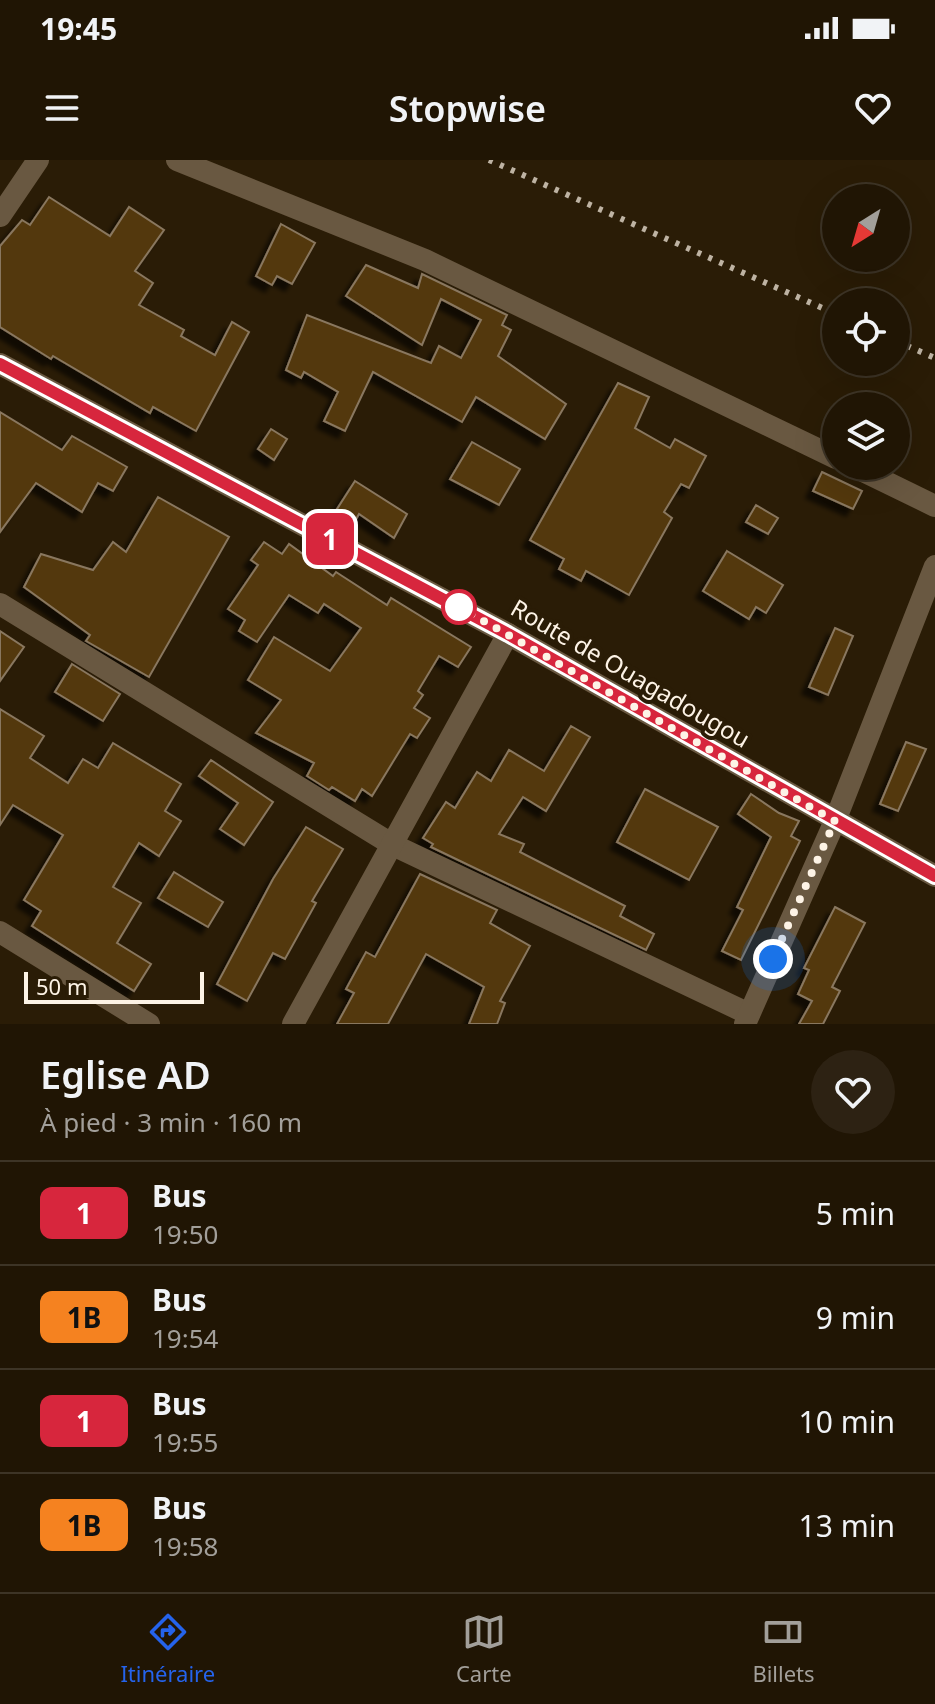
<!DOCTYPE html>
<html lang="fr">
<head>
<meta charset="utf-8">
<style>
	body { margin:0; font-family:"Noto Sans",sans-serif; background:#2d2213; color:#f1f3f6; height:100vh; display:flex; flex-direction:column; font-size:30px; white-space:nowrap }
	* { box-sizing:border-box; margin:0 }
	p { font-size:26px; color:#a29f9a }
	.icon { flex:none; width:44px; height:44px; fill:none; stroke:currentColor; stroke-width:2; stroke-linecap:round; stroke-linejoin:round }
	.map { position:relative; height:864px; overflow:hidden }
	.side { display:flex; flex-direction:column; background:#201504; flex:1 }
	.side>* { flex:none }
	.badge { padding:0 16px; border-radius:12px; font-size:28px; line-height:52px }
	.needle { width:52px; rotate:217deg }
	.controls { position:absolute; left:822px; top:24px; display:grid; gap:16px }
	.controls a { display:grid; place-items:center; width:88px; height:88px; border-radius:50%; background:#201504; box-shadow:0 8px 32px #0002,0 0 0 2px #3d3426; font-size:40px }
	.scale { position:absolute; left:24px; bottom:20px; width:180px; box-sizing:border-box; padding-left:8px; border:4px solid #fdf3e6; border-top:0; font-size:22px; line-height:28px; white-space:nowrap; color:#fdf3e6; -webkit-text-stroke:6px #2a1c06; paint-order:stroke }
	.you { position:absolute; width:40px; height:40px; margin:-20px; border:6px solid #fff; border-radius:50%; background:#1a73e8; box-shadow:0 0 0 12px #1a73e833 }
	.map>.badge { position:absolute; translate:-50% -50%; box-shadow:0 0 0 4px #fff }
	.round { display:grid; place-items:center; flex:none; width:84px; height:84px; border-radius:42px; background:#2d2213 }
	.overview { display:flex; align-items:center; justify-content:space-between; height:136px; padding:0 40px }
	h1 { font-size:38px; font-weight:600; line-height:60px }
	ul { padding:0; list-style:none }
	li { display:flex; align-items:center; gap:24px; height:104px; padding:0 40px; border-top:2px solid #3d3426 }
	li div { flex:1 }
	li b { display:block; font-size:30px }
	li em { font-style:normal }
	li .badge { min-width:88px; font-weight:700; text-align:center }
	.status { display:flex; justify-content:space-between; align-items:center; height:56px; padding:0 40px; background:#201504; direction:ltr }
	.status svg { height:22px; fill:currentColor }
	header { display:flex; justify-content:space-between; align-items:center; height:104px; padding:0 40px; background:#201504; font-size:36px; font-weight:600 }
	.tabs { display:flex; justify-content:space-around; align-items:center; height:112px; border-top:2px solid #3d3426; background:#201504; font-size:22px; color:#a29f9a }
	.tabs a { display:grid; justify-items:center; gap:4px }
	.tabs .on { color:#2563eb }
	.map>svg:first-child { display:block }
	.building { fill:#53380d; stroke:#89775f; stroke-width:2; filter:url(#shadow) }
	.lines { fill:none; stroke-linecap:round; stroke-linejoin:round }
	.minor { stroke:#695841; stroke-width:22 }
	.tertiary { stroke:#695841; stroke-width:22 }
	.rail { stroke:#beb3a3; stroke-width:6; stroke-dasharray:4 8; stroke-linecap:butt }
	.line-casing { stroke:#fff; stroke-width:18 }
	.line { stroke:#d7263d; stroke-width:12 }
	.walk { stroke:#fdf3e6; stroke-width:8; stroke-dasharray:0 14.4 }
	.stop-dot { fill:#fff; stroke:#d7263d; stroke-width:4 }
	.labels { text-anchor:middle; stroke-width:8; stroke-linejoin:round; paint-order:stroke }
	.street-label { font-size:24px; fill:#fdf3e6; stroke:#2a1c06 }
</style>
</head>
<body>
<div class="status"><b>19:45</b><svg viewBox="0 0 49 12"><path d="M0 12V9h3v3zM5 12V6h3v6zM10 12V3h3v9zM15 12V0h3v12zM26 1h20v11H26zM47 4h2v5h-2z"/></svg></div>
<header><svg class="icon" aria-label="menu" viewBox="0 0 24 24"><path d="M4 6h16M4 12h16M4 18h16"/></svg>Stopwise<svg class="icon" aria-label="heart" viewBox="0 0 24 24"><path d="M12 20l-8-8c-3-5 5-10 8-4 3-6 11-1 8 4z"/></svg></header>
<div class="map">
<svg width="935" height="864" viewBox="0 0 935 864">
	<defs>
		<filter id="shadow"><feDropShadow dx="-7" dy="7" stdDeviation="2" flood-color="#0009"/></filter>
	</defs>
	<rect width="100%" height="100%" fill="#2a1c06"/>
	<g class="building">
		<path d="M49,37l61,39 19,-29 35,23 -29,41 18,12 -14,22 45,25 -3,6 34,19 17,-33 17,10 -53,99 -43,-24 -3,6 -97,-57 -2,3 -51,-32v-81l22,-26 8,5z"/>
		<path d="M281,64l34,19 -23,41 -15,-8 -5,9 -16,-9z"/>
		<path d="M366,105l52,23 4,-14 85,41 -5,10 9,5 -13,26 68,48 -21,35 -69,-42 -14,25 -89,-50 -28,59 -21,-10 14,-29 -34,-20 -3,6 -15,-8 21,-55 124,48 8,-17 22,12 20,-38 -40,-21 -19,46 -76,-49z"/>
		<path d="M618,223l31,14 -14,31 35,20 5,-9 31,17 -17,32 -8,-4 -17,28 8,6 -43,77 -43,-24 -5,10 -22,-12 5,-10 -34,-19z"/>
		<path d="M0,252l62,38 10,-14 55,31 -14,24 -15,-8 -16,29 -46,-29 -36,49z"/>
		<path d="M271,269l16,10 -13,21 -16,-11z"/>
		<path d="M472,282l48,27 -21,36 -49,-26z"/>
		<path d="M822,312l40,19 -9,18 -40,-18z"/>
		<path d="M355,321l52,33 -13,24 -35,-24 -4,7 -18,-12z"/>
		<path d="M158,337l71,40 -80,140 -63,-36 4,-6 -66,-48 17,-33 52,16 20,-28 13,10z"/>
		<path d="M756,345l22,13 -10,16 -22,-12z"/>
		<path d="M264,382l18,12 7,-10 44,32 3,-4 51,33 4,-7 80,49 -13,20 -19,-11 -21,35 5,4 -9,13 16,10 -13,20 -7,-4 -38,62 -10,-7 -7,12 -23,-14 -3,3 -22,-14 7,-13 -58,-30 25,-33 -33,-20 26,-43 56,34 31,-43 -37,-24 -6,9 -29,-18 -32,47 -18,-11 6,-11 -17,-11 30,-44 -7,-5z"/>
		<path d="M727,391l56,34 -17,28 -10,-6 -7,12 -46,-28z"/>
		<path d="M835,468l18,8 -25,59 -19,-8z"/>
		<path d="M0,471l24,16 -24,34z"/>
		<path d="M72,504l48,30 -17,27 -48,-29z"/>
		<path d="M0,549l44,27 -14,22 38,25 15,-24 15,9 15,-25 68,41 -16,27 16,10 -22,35 -20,-13 -26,44 28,16 -24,40 34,21 -17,27 -102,-65 9,-15 -17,-11 39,-65 -50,-30 -13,20z"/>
		<path d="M571,566l19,11 -44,74 -23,-14 -24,37 25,10 -4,8 105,54 -5,10 34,18 -8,16 -215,-103 2,-3 -10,-6 23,-36 9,6 22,-36 14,9 18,-31 35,21z"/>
		<path d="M906,582l20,7 -28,62 -18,-7z"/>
		<path d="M211,600l62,42 -29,43 -24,-16 18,-26 -39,-27z"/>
		<path d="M645,629l73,38 -29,53 -72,-38z"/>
		<path d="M751,634l28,19 20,8 -8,15 9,5 -59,119 -19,-9 21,-41 -6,-3 34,-70 -33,-23z"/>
		<path d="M306,667l37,22 -31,52 4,2 -31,56 -12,-6 -26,48 -30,-17 56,-105z"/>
		<path d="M174,712l49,30 -15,25 -50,-29z"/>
		<path d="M420,714l77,36 -7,13 40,23 -30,55 5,2 -8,21h-28l15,-37 -58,-33 -38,70h-51l17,-31 -8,-4 20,-37 9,5z"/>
		<path d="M835,747l30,16 -33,64 8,4 -17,33h-24l13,-23 -14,-7 11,-24 -5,-2z"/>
	</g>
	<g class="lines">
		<g class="minor">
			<path d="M177,0l248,100 411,198"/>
			<path d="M0,56l38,-56"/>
			<path d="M853,306l82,40"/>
			<path d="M0,444l393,241 356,169"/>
			<path d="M0,772l149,92"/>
			<path d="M293,864l215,-390"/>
			<path d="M745,864l90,-203 100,-255"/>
		</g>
		<path class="tertiary" d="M0,204l508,270 427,242"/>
		<g class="rail">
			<path d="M489,0l347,154"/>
			<path d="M896,181l39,17"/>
		</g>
	</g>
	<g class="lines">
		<defs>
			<path id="line" d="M0,204l508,270 427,242"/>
		</defs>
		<use href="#line" class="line-casing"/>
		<use href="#line" class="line"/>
		<path class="walk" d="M459,447l376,214 -62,138"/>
	</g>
	<circle class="stop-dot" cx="459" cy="447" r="16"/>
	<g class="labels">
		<g class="street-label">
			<text transform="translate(630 514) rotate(30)" y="8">Route de Ouagadougou</text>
		</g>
	</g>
</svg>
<div class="controls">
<a><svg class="needle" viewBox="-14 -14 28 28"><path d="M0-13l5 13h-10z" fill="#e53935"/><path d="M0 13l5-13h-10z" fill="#a29f9a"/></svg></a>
<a><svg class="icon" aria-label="locate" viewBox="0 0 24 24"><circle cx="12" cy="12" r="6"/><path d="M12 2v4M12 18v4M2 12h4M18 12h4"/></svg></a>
<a><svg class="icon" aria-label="layers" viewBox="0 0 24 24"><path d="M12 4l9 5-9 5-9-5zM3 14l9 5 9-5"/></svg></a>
</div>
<div class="scale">50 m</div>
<div class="you" style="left:773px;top:799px"></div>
<b class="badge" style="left:330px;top:379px;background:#d7263d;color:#fff">1</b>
</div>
<section class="side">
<div class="overview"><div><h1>Eglise AD</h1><p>À pied · 3 min · 160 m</p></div><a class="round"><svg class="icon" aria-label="heart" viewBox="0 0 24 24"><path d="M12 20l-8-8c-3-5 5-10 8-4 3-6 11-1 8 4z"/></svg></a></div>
<ul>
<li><span class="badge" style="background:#d7263d;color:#fff">1</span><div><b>Bus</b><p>19:50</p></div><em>5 min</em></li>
<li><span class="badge" style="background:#f58220;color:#111">1B</span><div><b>Bus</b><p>19:54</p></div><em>9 min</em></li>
<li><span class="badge" style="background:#d7263d;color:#fff">1</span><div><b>Bus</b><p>19:55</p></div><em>10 min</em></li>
<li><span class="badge" style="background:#f58220;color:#111">1B</span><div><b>Bus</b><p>19:58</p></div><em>13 min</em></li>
</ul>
</section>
<nav class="tabs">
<a class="on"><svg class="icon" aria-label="directions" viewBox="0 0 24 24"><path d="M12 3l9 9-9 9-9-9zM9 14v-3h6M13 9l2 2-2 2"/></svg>Itinéraire</a>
<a><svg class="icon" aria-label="map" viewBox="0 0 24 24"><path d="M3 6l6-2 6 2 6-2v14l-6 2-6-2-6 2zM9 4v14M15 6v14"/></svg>Carte</a>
<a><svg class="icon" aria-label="tickets" viewBox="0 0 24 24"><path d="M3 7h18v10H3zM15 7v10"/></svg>Billets</a>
</nav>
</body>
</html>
